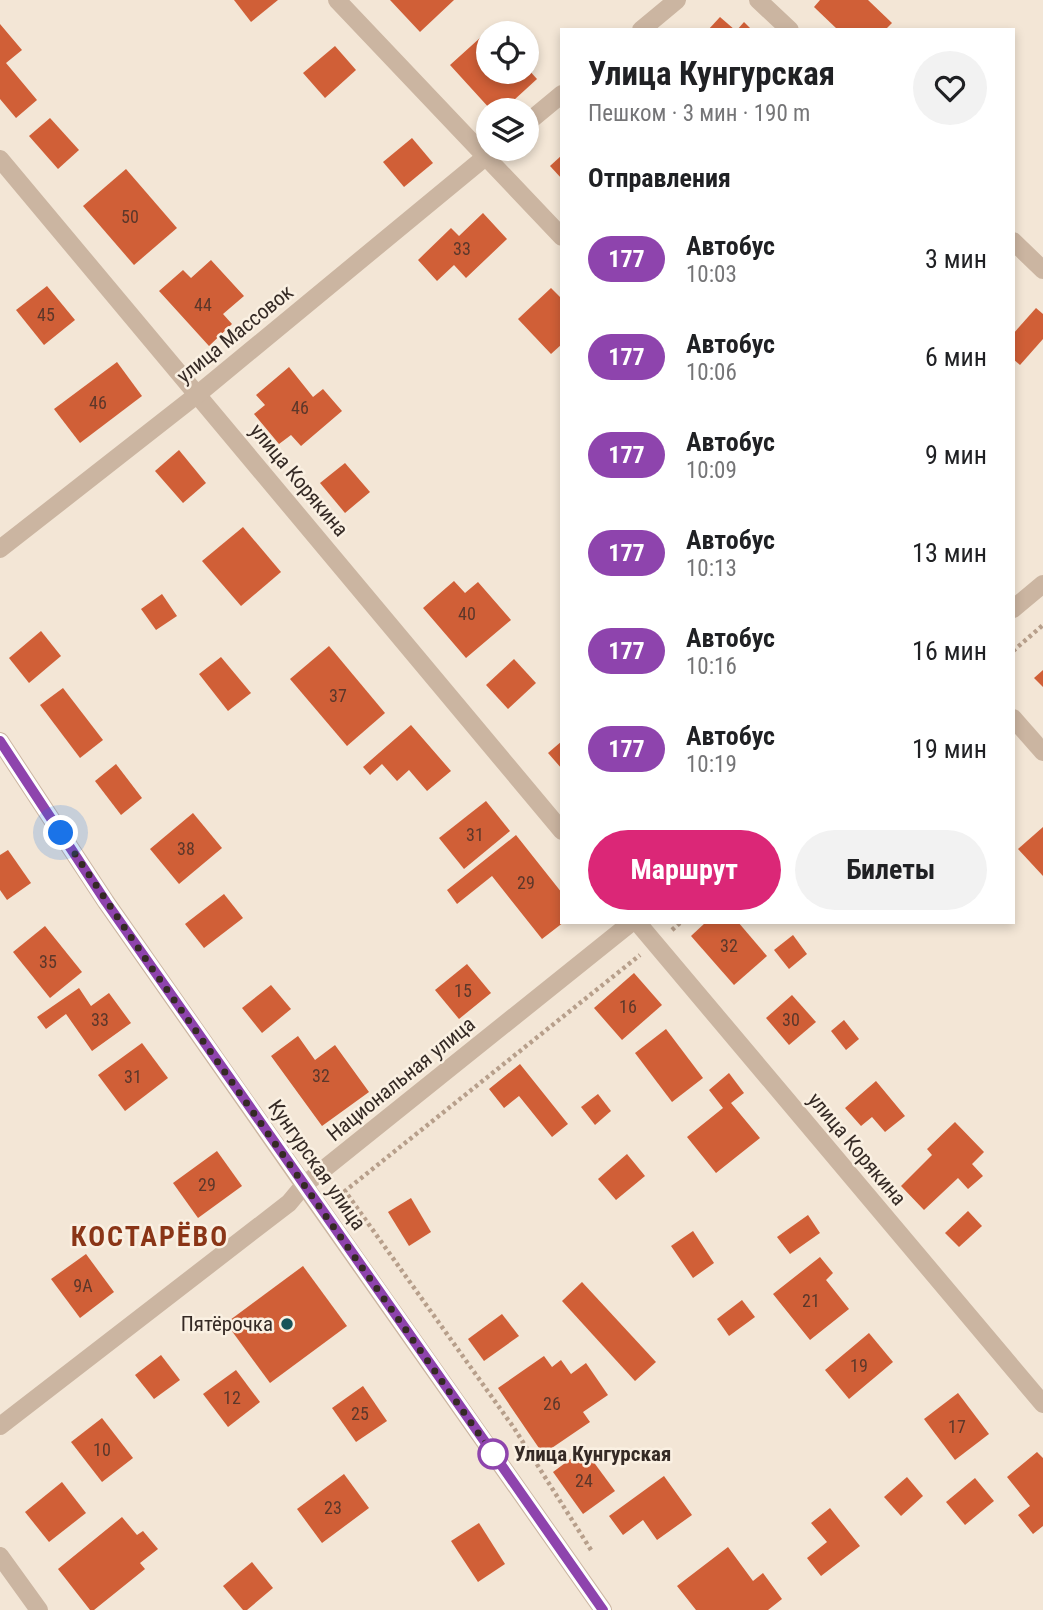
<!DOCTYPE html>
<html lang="ru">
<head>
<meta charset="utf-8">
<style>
	body { margin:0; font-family:"Roboto Condensed",sans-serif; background:#f2f2f2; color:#202124; height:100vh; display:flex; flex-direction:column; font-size:26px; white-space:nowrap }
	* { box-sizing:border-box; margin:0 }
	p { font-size:23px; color:#757577 }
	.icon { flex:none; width:38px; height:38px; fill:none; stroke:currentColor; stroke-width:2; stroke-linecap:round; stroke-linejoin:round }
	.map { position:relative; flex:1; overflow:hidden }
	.sheet { position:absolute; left:560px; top:28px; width:455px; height:896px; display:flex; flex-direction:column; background:#fff; border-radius:0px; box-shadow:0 4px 10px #0003 }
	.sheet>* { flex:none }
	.badge { padding:0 14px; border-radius:23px; font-size:24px; line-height:46px }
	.buttons { position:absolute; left:476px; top:21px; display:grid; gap:14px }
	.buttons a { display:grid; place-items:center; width:63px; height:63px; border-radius:50%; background:#fff; box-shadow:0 4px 10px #0003; font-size:35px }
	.you { position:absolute; width:35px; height:35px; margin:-18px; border:5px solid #fff; border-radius:50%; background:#1a73e8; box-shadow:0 0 0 10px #1a73e833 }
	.map>.badge { position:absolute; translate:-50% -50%; box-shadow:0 0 0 4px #fff }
	h2 { padding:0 28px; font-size:26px; line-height:63px }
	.round { display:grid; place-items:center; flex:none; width:74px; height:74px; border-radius:37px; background:#f2f2f2 }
	.summary { display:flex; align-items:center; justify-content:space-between; height:119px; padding:0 28px }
	h1 { font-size:33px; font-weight:700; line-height:52px }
	.cta { display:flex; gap:14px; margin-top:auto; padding:14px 28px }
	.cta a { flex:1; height:80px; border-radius:42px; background:#db2777; color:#fff; font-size:28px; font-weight:700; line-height:80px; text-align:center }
	.cta a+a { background:#f2f2f2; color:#202124 }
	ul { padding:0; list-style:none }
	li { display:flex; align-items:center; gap:21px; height:98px; padding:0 28px }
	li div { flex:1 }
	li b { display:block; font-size:26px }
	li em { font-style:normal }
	li .badge { min-width:77px; font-weight:700; text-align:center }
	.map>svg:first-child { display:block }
	.building { fill:#d05f37 }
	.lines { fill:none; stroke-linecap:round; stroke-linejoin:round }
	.path { stroke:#b79f8b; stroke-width:4.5; stroke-dasharray:3.5 3.5; stroke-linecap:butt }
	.minor { stroke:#cbb5a1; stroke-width:18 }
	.tertiary { stroke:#cbb5a1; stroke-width:18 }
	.line-casing { stroke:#fff; stroke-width:16 }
	.line { stroke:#8e44ad; stroke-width:10 }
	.walk { stroke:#352a25; stroke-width:7; stroke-dasharray:0 12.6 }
	.poi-dot { fill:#175359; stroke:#faf0e2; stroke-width:2.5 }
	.stop-dot { fill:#fff; stroke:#8e44ad; stroke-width:3.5 }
	.labels { text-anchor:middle; stroke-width:5; stroke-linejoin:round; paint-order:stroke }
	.number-label { font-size:18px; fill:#5c372a }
	.street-label { font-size:21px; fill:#352a25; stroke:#faf0e2 }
	.poi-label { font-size:21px; fill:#352a25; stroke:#faf0e2; text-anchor:end }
	.stop-label { font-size:21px; font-weight:bold; fill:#352a25; stroke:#faf0e2; text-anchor:start }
	.district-label { font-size:28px; font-weight:bold; letter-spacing:2px; fill:#8a3517; stroke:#faf0e2 }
</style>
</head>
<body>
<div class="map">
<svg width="1043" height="1610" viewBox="0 0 1043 1610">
	<rect width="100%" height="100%" fill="#f3e6d6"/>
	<g class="building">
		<path d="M234,0h44l-27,22z"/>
		<path d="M390,0h64l-34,32z"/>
		<path d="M820,0h48l24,23 -7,7h-47l-24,-23z"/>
		<path d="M720,17l15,13h-27z"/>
		<path d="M744,22l8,8h-15z"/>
		<path d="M0,24l22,26 -16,13 31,37 -21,18 -16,-19z"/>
		<path d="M491,28l4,5h-7v39h39v-4l10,11 -34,31h-12l-41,-45z"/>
		<path d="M335,46l21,24 -31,28 -22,-25z"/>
		<path d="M50,118l29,32 -21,19 -29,-33z"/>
		<path d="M412,138l21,25 -29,24 -21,-25z"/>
		<path d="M562,155v24l-12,-13z"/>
		<path d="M126,169l51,59 -43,37 -51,-59z"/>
		<path d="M483,213l24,26 -41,39 -12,-13 -17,16 -19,-21 33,-32 8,8z"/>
		<path d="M211,260l33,36 -21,18 9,10 -23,22 -50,-55 24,-21 8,8z"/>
		<path d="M47,286l28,34 -31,25 -28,-35z"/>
		<path d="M551,288l11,11v45l-11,10 -33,-35z"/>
		<path d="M1036,308l7,6v25l-23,26 -7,-6v-25z"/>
		<path d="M117,362l25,34 -62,47 -26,-34z"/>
		<path d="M289,367l24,30 10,-8 19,22 -41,35 -10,-11 -12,9 -25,-30 11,-9 -9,-10z"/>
		<path d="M179,450l27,33 -23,20 -28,-32z"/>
		<path d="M345,463l25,29 -25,21 -25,-30z"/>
		<path d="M243,527l38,45 -40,34 -39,-45z"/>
		<path d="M454,581l11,12 13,-11 33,38 -45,38 -43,-50z"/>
		<path d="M162,594l15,22 -21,14 -15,-21z"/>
		<path d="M41,631l20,25 -32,27 -20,-25z"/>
		<path d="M329,646l56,67 -38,33 -57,-67z"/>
		<path d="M221,657l30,36 -23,18 -29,-37z"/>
		<path d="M514,659l22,24 -28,26 -22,-24z"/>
		<path d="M1043,670v17l-9,-9z"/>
		<path d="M63,688l40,52 -23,18 -40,-53z"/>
		<path d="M411,725l40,46 -24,20 -18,-21 -12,11 -15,-17 -12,11 -7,-8z"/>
		<path d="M562,741v28l-14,-16z"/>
		<path d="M116,764l26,34 -21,17 -26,-34z"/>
		<path d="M486,801l24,30 -46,38 -25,-31z"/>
		<path d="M193,813l29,35 -43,36 -29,-35z"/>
		<path d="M1043,827v49l-25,-27z"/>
		<path d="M516,835l46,58v29h2l-22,17 -50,-63 -35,28 -10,-14z"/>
		<path d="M8,850l23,33 -24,17 -7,-10v-35z"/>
		<path d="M224,894l19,24 -39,30 -19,-24z"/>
		<path d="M706,922h32l29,34 -33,29 -43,-49z"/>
		<path d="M45,926l37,46 -32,26 -37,-46z"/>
		<path d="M793,935l14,19 -18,15 -15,-19z"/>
		<path d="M467,964l24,29 -32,26 -24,-29z"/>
		<path d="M634,973l28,32 -40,35 -28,-32z"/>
		<path d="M271,985l20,24 -29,24 -20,-25z"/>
		<path d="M79,988l12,18 18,-13 22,30 -39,28 -26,-37 -20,15 -9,-12z"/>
		<path d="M792,995l24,27 -27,23 -23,-27z"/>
		<path d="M844,1020l15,19 -13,11 -15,-19z"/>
		<path d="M666,1029l37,49 -31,24 -37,-49z"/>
		<path d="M298,1036l17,24 20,-15 34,47 -47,34 -51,-70z"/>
		<path d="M142,1043l26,35 -43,33 -27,-36z"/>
		<path d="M520,1064l48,60 -16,13 -33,-41 -15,12 -15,-19z"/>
		<path d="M729,1073l15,20 -13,10 29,35 -44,35 -29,-36 36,-29 -14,-18z"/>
		<path d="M876,1081l29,35 -20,16 -13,-15 -11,9 -16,-18z"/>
		<path d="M598,1094l13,17 -16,14 -14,-18z"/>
		<path d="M955,1122l29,30 -12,12 11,12 -15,13 -10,-11 -34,32 -23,-24 31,-31 -5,-6z"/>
		<path d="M217,1151l25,35 -44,32 -25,-35z"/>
		<path d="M627,1154l18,22 -29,24 -18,-21z"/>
		<path d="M411,1198l20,34 -22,14 -21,-34z"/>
		<path d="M968,1211l14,15 -23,21 -14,-14z"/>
		<path d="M808,1215l12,18 -30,21 -13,-17z"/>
		<path d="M693,1231l21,32 -21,15 -22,-32z"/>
		<path d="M86,1254l28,38 -34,26 -29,-39z"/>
		<path d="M820,1257l13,16 -7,7 23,29 -39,31 -37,-46z"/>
		<path d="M303,1266l44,60 -77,57 -44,-60z"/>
		<path d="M582,1282l74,80 -21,19 -73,-80z"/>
		<path d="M742,1300l13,17 -26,19 -12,-17z"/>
		<path d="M502,1314l17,22 -35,25 -16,-22z"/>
		<path d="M869,1333l24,29 -44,37 -24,-29z"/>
		<path d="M161,1355l19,25 -26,19 -19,-24z"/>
		<path d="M544,1356l8,11 9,-7 10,14 15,-11 22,32 -25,17 7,10 -47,32 -45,-66z"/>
		<path d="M236,1370l24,32 -32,25 -25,-33z"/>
		<path d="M363,1386l24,35 -31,21 -24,-34z"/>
		<path d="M958,1393l31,41 -34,26 -31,-41z"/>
		<path d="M102,1418l31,40 -31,24 -31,-40z"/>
		<path d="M584,1449l31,42 -32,23 -30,-42z"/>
		<path d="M1037,1452l6,6v68l-10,8 -15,-19 12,-9 -23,-29z"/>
		<path d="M344,1474l25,34 -47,35 -25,-34z"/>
		<path d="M664,1476l28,39 -35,25 -14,-20 -20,15 -14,-19z"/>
		<path d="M907,1477l16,19 -22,20 -17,-19z"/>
		<path d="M975,1478l19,23 -29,24 -19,-23z"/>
		<path d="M62,1482l24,31 -37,29 -24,-30z"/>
		<path d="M830,1508l30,38 -39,30 -14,-18 20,-16 -16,-19z"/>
		<path d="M122,1517l15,18 6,-4 15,18 -18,14 5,6 -51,41h-4l-32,-41z"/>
		<path d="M479,1523l26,41 -27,18 -27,-41z"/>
		<path d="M728,1547l25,34 10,-8 19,26 -14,11h-72l-19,-24z"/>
		<path d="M252,1562l21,26 -26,22h-4l-20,-24z"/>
	</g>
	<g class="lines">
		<g class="path">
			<path d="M1013,651l30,-26"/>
			<path d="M672,930l9,-8"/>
			<path d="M591,1550l-77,-122 -169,-237 295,-236"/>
		</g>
		<g class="minor">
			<path d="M337,0l225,237"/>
			<path d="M758,0l32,30"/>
			<path d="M641,30l36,-30"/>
			<path d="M527,123l35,-29"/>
			<path d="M0,159l562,672"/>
			<path d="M1013,241l30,29"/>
			<path d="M0,549l198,-155 297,-245"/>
			<path d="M1013,718l30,34"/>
			<path d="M0,741l106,161 198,283 -15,18 -289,223"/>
			<path d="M637,922l406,482"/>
			<path d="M0,1556l39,54"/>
		</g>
		<g class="tertiary">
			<path d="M1013,609l30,-25"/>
			<path d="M603,1610l-299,-425 328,-263"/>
		</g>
	</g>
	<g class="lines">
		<defs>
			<path id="line" d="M0,741l106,161 497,708"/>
		</defs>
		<use href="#line" class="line-casing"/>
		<use href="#line" class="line"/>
		<path class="walk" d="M61,833l90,134 342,487"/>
	</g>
	<circle class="poi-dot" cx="287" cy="1324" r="7"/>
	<circle class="stop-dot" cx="493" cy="1454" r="14"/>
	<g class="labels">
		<g class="number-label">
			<text x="130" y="223">50</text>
			<text x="462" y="255">33</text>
			<text x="203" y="311">44</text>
			<text x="46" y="321">45</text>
			<text x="98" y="409">46</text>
			<text x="300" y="414">46</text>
			<text x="467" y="620">40</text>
			<text x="338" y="702">37</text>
			<text x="475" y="841">31</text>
			<text x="186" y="855">38</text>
			<text x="526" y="889">29</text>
			<text x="729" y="952">32</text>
			<text x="48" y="968">35</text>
			<text x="463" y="997">15</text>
			<text x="628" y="1013">16</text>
			<text x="100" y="1026">33</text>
			<text x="791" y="1026">30</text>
			<text x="321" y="1082">32</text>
			<text x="133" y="1083">31</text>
			<text x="207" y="1191">29</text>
			<text x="83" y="1292">9А</text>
			<text x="811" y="1307">21</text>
			<text x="859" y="1372">19</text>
			<text x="232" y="1404">12</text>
			<text x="552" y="1410">26</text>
			<text x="360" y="1420">25</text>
			<text x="957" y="1433">17</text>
			<text x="102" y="1456">10</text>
			<text x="584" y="1487">24</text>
			<text x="333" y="1514">23</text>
		</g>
		<g class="street-label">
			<text transform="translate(235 334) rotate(-39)" y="7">улица Массовок</text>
			<text transform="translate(299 480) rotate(50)" y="7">улица Корякина</text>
			<text transform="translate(401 1079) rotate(-39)" y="7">Национальная улица</text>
			<text transform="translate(857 1149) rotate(50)" y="7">улица Корякина</text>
			<text transform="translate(317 1165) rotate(55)" y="7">Кунгурская улица</text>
		</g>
		<g class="poi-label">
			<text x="273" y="1331">Пятёрочка</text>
		</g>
		<g class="stop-label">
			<text x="514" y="1461">Улица Кунгурская</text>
		</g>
		<g class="district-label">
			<text x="150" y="1246">КОСТАРЁВО</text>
		</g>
	</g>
</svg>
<div class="buttons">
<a><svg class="icon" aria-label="locate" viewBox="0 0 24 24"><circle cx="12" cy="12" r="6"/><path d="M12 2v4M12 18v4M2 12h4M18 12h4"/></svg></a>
<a><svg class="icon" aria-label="layers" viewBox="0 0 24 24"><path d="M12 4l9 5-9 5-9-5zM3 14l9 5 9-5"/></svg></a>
</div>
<div class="you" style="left:61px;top:833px"></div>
<section class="sheet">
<div class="summary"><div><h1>Улица Кунгурская</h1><p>Пешком · 3 мин · 190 m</p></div><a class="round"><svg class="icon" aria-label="heart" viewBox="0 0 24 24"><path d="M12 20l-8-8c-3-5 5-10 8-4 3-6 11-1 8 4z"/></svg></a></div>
<h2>Отправления</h2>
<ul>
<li><span class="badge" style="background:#8e44ad;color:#fff">177</span><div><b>Автобус</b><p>10:03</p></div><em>3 мин</em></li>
<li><span class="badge" style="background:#8e44ad;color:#fff">177</span><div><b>Автобус</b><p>10:06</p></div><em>6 мин</em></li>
<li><span class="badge" style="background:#8e44ad;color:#fff">177</span><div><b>Автобус</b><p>10:09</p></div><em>9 мин</em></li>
<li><span class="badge" style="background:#8e44ad;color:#fff">177</span><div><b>Автобус</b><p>10:13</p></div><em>13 мин</em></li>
<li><span class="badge" style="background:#8e44ad;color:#fff">177</span><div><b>Автобус</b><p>10:16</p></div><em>16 мин</em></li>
<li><span class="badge" style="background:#8e44ad;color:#fff">177</span><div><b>Автобус</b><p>10:19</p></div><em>19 мин</em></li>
</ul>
<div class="cta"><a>Маршрут</a><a>Билеты</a></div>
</section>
</div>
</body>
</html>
